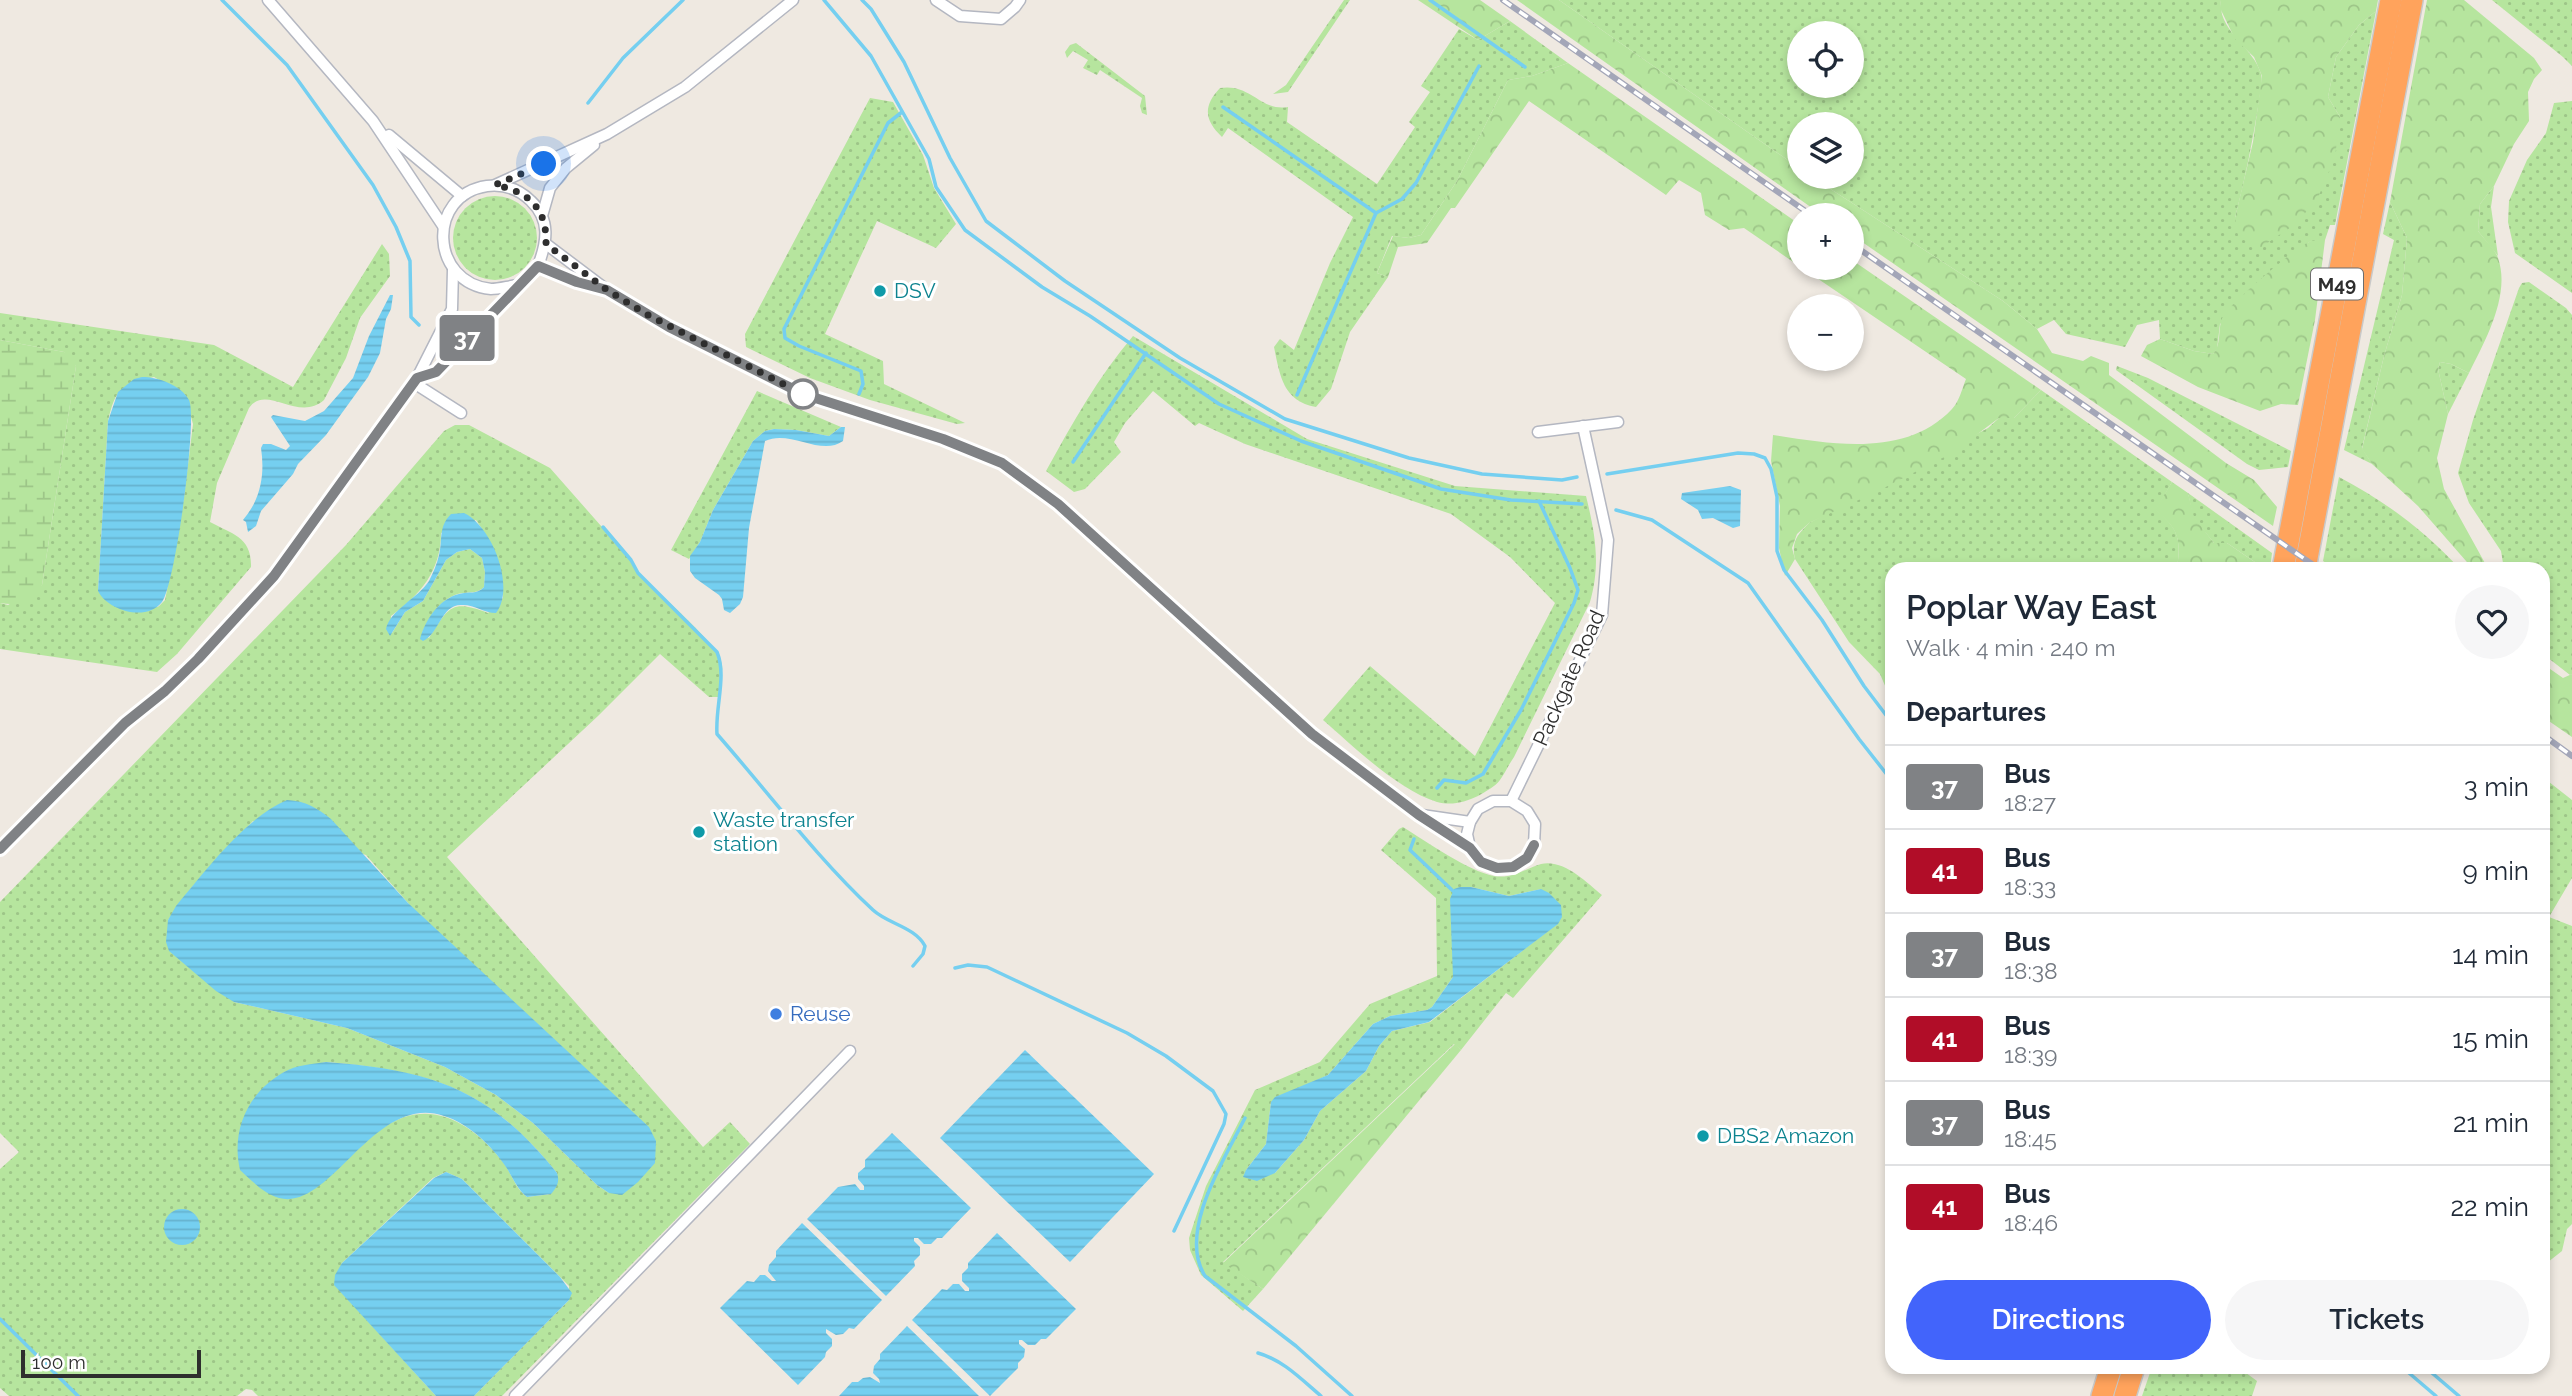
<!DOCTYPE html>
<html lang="en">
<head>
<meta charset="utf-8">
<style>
	body { margin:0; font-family:Raleway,sans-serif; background:#f6f6f7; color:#1f2937; height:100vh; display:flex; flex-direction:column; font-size:26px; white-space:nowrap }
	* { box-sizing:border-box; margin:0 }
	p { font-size:23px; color:#747a83 }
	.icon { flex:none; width:38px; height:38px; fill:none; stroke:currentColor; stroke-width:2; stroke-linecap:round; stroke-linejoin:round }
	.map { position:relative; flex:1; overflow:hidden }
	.details { position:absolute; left:1885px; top:562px; width:665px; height:812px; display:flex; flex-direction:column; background:#fff; border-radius:21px; box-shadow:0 4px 10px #0003 }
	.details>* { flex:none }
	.badge { padding:0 14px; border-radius:5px; font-size:24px; line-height:46px }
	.tools { position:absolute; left:1787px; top:21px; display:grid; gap:14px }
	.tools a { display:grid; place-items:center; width:77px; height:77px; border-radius:50%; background:#fff; box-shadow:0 4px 10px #0003; font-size:35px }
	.scale { position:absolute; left:21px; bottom:18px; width:180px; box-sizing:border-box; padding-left:7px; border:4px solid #2e2e2e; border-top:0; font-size:19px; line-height:24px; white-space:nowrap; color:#2e2e2e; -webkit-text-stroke:5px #fff; paint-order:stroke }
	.you { position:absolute; width:35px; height:35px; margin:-18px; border:5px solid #fff; border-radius:50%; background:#1a73e8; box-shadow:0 0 0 10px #1a73e833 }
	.map>.badge { position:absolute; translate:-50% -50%; box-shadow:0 0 0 4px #fff }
	h2 { padding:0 21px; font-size:26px; line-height:63px }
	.round { display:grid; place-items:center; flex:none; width:74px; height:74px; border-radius:37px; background:#f6f6f7 }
	.summary { display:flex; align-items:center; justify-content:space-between; height:119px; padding:0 21px }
	h1 { font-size:33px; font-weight:600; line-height:52px }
	.button { display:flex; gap:14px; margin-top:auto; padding:14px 21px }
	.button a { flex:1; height:80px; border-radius:42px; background:#4264fb; color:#fff; font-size:28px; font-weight:600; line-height:80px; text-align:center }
	.button a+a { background:#f6f6f7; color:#1f2937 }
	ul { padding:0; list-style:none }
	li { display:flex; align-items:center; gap:21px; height:84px; padding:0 21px; border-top:2px solid #e0e1e3 }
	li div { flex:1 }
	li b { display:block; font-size:26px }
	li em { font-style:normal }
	li .badge { min-width:77px; font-weight:700; text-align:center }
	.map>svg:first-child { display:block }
	.grass { fill:url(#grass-dots); fill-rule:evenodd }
	.forest { fill:url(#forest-crowns) }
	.wetland { fill:url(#wetland-marsh) }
	.water { fill:url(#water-rules) }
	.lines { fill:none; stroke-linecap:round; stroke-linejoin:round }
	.stream { stroke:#75cff0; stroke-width:3.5 }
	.minor-casing { stroke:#b4b7c1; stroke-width:13 }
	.motorway-casing { stroke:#c9c9c9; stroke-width:24 }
	.minor { stroke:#fff; stroke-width:10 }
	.motorway { stroke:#ffa35c; stroke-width:21 }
	.rail-casing { stroke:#a3a6b8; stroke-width:6 }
	.rail { stroke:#fff; stroke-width:3.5; stroke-dasharray:10; stroke-linecap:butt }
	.line-casing { stroke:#fff; stroke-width:16 }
	.line { stroke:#808285; stroke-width:10 }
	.walk { stroke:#2e2e2e; stroke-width:7; stroke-dasharray:0 12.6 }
	.culture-dot { fill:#0f9aa8; stroke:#fff; stroke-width:2.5 }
	.stop-dot { fill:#fff; stroke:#808285; stroke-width:3.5 }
	.shop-dot { fill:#3f7fe0; stroke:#fff; stroke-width:2.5 }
	.labels { text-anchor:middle; stroke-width:6; stroke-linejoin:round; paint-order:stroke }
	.shield { fill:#fff; stroke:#6d6d6d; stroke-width:2 }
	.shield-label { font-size:19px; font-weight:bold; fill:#2e2e2e }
	.culture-label { font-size:21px; fill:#0d838f; stroke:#fff; text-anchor:start }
	.street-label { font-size:21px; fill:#2e2e2e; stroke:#fff }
	.shop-label { font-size:21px; fill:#366cbe; stroke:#fff; text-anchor:start }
</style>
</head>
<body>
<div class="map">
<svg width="2572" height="1396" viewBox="0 0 2572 1396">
	<defs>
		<pattern id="grass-dots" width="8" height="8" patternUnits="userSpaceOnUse" patternTransform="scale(1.75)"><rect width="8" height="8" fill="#b6e59e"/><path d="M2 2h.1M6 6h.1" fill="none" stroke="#9dc588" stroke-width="1.8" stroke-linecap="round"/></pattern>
		<pattern id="forest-crowns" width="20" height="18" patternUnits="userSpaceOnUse" patternTransform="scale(1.75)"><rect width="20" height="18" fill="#b6e59e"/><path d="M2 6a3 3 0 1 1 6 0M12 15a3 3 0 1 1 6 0" fill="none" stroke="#9dc588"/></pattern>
		<pattern id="wetland-marsh" width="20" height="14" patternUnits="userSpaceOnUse" patternTransform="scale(1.75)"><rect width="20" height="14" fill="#b6e59e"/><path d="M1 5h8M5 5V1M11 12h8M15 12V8" fill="none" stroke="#9dc588"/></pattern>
		<pattern id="water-rules" width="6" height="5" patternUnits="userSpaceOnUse" patternTransform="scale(1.75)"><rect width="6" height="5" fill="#75cff0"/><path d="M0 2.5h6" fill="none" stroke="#66b2ce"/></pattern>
	</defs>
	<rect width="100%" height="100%" fill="#efe9e1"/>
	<g class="grass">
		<path d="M1344,0h6l-62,92 -15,2 13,-9z"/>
		<path d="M1559,0h662c-4,31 33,47 40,74 2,7 -1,18 -2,27 -6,39 -14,78 -24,117l105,-101 -12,-20 8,-40 23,-32 17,-14 -41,214h-5l-5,15 -16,2 -89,82 -3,25 -4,5 -19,-3 -34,-12 -1,-19 -22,5 -12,22 -59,-13 -12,-14 -17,9 -34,-28 -191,-124h40v-53h-53v44zM1799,33h53v53h-53z"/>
		<path d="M2492,0h80v66l-9,-9z"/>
		<path d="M1510,21l58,42 -36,13 -24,4 -51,101 -36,54 -12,3 -17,-2 -15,37 11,4 -38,55 -19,57 -15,18c-33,-6 -36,-31 -42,-60l6,-8 14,11 36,-87 23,-46 -125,-89 -6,9c-18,-17 -19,-31 -2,-49 31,-5 41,24 68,19l-1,15 90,62 38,-57 -6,-5 21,-30 -9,-6 38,-57 19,11z"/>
		<path d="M1076,43l69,53 2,19 -5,-2 -2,-7 2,-8 -42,-28 -3,5 -14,-7 5,-8 -15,-9 -6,7 -2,-6 5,-7z"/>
		<path d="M870,98l23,4 30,53 11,33 22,36 -20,24 -59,-27 -52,113 58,27 1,23 81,39 -8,1 -87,-24 -60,-22 -64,-31 -1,-13z"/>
		<path d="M2572,101v192l-57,-40 -7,-31 1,-21 18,-41 19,-27 8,-30z"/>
		<path d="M2494,186l-3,21 7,49 -20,-25 2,-27z"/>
		<circle cx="495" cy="238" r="42"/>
		<path d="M2390,202l17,36 -5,57 -18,61 -22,92 10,16 -28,-14 50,-210 -11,-6z"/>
		<path d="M382,244l7,10 1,22 -30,42 -14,40 -22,42c-26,23 -58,-17 -75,8l-32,75 -7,39c22,12 42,15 41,45l-74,87 -20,18 -157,-23v-46l8,2 34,-20 34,-219 -12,-14 -64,-12v-27l214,32 79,42zM154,377l31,18 8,29 -9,73 -17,93 -2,10 -7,7 -60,-16 10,-170c8,-34 13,-35 46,-44z"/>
		<path d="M2529,282l37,26 6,7v359l-2,1 -27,-21v-85h-39l-3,-18 -32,-48 -11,-30 15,-53 46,-132 3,-5z"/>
		<path d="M1133,336l174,103 148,47 131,10c9,37 15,68 4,106l-76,155c-5,7 -9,16 -14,23 -5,7 -14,11 -22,16 -13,6 -26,10 -41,6 -39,-12 -84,-56 -114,-82l47,-54 105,90 80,-153 -45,-46 -59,-43 -206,-70 -46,-21 -4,3 -42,-35 -28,32 -11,19 7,10 -36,37 -11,3 -28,-21c26,-47 52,-94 87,-135z"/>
		<path d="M2440,362l11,2 18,9 -21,41 -10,-45z"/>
		<path d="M2117,366l31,12 143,73 -3,16 -29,3 -12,-6 -131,-94z"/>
		<path d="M2041,390l131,92 -16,28c23,19 25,29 21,59h-285v133l-12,-28 -31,-32 -54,-83c-4,-17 2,-24 14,-36l179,-95 11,-10h15z"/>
		<path d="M757,391l84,36 -12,9 -33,-6 -22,-1 -9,2 -12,10 -40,69 -13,32 -11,17 -18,-9z"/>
		<path d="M455,425h14l81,43 81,92 7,13c17,18 82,71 84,92 1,9 -3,22 -4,32h-9l-49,-43 -62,62 -151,141 256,290 27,-25 20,22 -248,252h-28l95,-96v-14l-107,-107 -16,-7 -13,6 -91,85 -7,22 101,111h-178l-6,-6 -6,-1 -9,7h-228l-9,-8v-219l19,-17 -19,-19v-231l346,-357 98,-114zM476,520c17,25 28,47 27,78l-15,15c-37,-14 -39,-6 -59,25l-7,-5c7,-17 22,-38 41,-40 9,-1 15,0 21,-6l1,-15 -3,-14 -12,-9 -13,3 -11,8 -23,41 -18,11 -13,21 -1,-17c29,-21 50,-45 50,-83zM253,821l113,34 42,48 201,290 -12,-8 -64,-62 -37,-28 -51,-28 -98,-39 -113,-26 -66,-82 23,-32zM326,1062c105,9 163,26 231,111l-6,21 -24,3c-12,-9 -15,-23 -24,-35 -31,-39 -73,-66 -120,-34l-127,-31 28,-25z"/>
		<path d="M2339,477c46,24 86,54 121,92h-125l-12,-8z"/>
		<path d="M2188,493l84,60 -2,16h-5l-38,-26h-13l-21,-26z"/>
		<path d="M2543,773l1,5 28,22v78l-23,39 23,9v298l-5,5 -5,22 -19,15z"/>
		<path d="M1403,827c24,15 65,44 91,49 19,3 30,-7 47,-12 23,-5 45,18 61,31l-89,103 -7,-5 -45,57 -7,-6 -231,218 40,27 -20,22 -42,-36 -11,-25 -1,-12 17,-52 49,-96 65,-28 50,-58 67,-28 -1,-78 -55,-48 18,-21zM1471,887l38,9 32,-7 16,35 -127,98 -38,9 -13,15 -13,25 -46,40 -16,29 -29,33 -29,-3 20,-26 5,-42 57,-27 45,-51 17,-8 37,-6 5,-3 21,-30z"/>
		<path d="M2152,1367h86l19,14 -5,15h-110z"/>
	</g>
	<g class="forest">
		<path d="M1418,0h62l30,21 -32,19z"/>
		<path d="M1517,0h42l240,168v9h13l191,124 34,28 15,24 31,8 8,-5 18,7v12l117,88 28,17 23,27 -4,19 -421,-291v-20h-30z"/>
		<path d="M2221,0h157l-2,11 -17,14 -23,32 -8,40 12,20 -5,40 -18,43 -23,25 -37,25 -19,-15 -3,-17 18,-76 9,-66 -8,-19 -19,-18 -15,-31z"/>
		<path d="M2427,0h37l70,58 8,12 -8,9 -6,13 1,29 -15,23 -20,42 -14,18 -2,27c6,8 17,18 20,27 13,37 -13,83 -29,115l-18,-9 -11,-2 -2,7 10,45 -11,44 7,31 42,76 -5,4h-8l-55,-63 -46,-42 -10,-15 22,-93 18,-61 5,-57 -17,-36z"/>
		<path d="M1568,63l231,161v42l-55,-38 -15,2 -24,-15 -4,-22 -22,-13 -13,15 -137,-94 -74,107h-4l-24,35 -29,4 -10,30 -11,-4 16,-37 16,2 12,-3 36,-54 51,-101 24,-4z"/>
		<path d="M2325,240l-10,80 -17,85 -17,-1 -21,7 -62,-24 -57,-31 6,-11 13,-6 34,12 19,3c10,-11 3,-29 12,-41 8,-11 72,-67 84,-71 4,-2 12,-2 16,-2z"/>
		<path d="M1852,260l189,130 -27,28h-15l-47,35 -74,38 -69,32 -12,11 -5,14 3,11 -10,17 -6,-28 1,-42 -9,-45 2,-26c59,9 133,23 179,-26 7,-7 10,-20 14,-30l-164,-111h50z"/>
		<path d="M2172,482l16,11 6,24 20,26h13l38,26h-88c4,-30 2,-40 -22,-59z"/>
		<path d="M2543,664l20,14 9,-4v63l-29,-20z"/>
		<path d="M1455,1044l6,6 -198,239 -40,-26z"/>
	</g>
	<path class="wetland" d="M0,340l64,12 7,3 5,11 -34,219c-10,17 -23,21 -42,18z"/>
	<g class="water">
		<path d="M390,295h3l-2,14 -5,10 -6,34 -12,24 -42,58 -28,29 -5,10 -32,37 -5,15 -8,6 -2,-10 -3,-2c18,-21 22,-46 18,-72l2,-4h8l15,6 4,-4 -19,-29 2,-2 32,6 19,-10 29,-33 16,-42z"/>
		<path d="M142,377c16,0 39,8 47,23 9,19 -14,185 -27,202 -15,20 -54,9 -64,-11l10,-170 10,-29 16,-13z"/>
		<path d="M841,427h4l-2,14c-22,16 -53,-12 -78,0l-16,87 -6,69 -3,7 -10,9 -6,-3 -2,-11 -3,-4 -24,-17 -5,-7v-15l10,-14 13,-32 40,-69 12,-10 9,-2 22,1 33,6z"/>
		<path d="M1730,486l11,4 -1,36 -7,2 -20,-10 -11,1 -4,-9 -17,-11 1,-6z"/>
		<path d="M464,513c28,13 52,74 32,100 -12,0 -21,-8 -33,-8 -22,-2 -23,28 -40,36l-3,-2c5,-19 19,-40 39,-45 10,-3 18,1 25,-7l1,-15 -3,-14 -12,-9 -13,3 -11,8 -23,41 -18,11 -15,24 -4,-7c4,-19 31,-30 43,-48 4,-8 8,-17 10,-26 4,-16 -1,-28 12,-41z"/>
		<path d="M287,800c19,1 30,8 44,19l77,84 241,224 7,14 -1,22 -17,19 -16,13 -13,-2 -12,-8 -64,-62 -37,-28 -51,-28 -98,-39 -113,-26 -18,-11 -47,-40 -3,-9 2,-22 8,-14c29,-35 70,-89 111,-106z"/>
		<path d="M1460,887h11l38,9 32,-7 8,4 12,12 1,12 -4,7 -129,98 -37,9 -13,15 -13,25 -46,40 -16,29 -29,33 -18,8 -14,-4 3,-7 20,-26 5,-42 4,-5 53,-22 45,-51 17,-8 37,-6 5,-3 21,-30 -3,-78 4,-10z"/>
		<path d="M1025,1050l129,124 -84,88 -130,-124z"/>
		<path d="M326,1062c105,8 163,26 231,111 3,9 0,14 -6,21l-24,3c-10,-8 -14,-19 -21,-30 -14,-21 -38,-44 -62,-51 -70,-24 -113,96 -165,82 -16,-5 -27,-17 -39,-28 -9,-39 7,-77 44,-98 12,-7 28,-8 42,-10z"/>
		<path d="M892,1133l79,75 -29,30h-5l-6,6h-7l-6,-6h-4v3l6,6v8l-6,6 1,5 -29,30 -79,-77 31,-32 17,-3 5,6h4v-4l-6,-7v-6l7,-6v-7z"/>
		<path d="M446,1172l16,7 98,98 12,16 -3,7 -95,96h-38l-102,-111 1,-10 7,-12 92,-85z"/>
		<circle cx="182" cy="1227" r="18"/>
		<path d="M802,1223l80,77 -28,29 -5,-1 -6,6 -7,1 -10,-6v4l6,6v7l-6,6 -1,5 -27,28 -78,-77 27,-27 7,1 6,-7h5l7,6h4l-8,-10 1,-6 7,-8v-6z"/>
		<path d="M997,1233l79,76 -30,30h-5l-6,6h-7l-6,-5h-3v4l6,5 -1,8 -6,6v5l-28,28 -78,-76 30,-31 5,1 6,-6h6l6,7h4v-3l-7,-7v-7l6,-6v-5z"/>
		<path d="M907,1326l72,70h-140l13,-14h6l5,-4 7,-1 10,6 -1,-4 -6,-6 1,-7 6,-7v-5z"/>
	</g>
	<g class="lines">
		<g class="stream">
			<path d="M222,0l65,65 86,120 23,42 14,34 1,56 8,8"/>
			<path d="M824,0l47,56 58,103 7,28 29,43 77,57 48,29 129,88 82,37 140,48 70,11 71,4"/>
			<path d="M862,0l9,9 33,53 46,96 36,63 79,60 115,77 105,61 124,39 73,16 80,6 15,-3"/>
			<path d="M1430,0l95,67"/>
			<path d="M588,103l35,-45 60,-58"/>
			<path d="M1223,107l153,106"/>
			<path d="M859,394l4,-10 -2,-13 -62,-25 -14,-8 -1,-9 104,-206 14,-11"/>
			<path d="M1297,395l79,-182 26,-14 14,-16 63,-117"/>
			<path d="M1073,462l73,-109"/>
			<path d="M1607,474l131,-21 16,1 11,4 6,11 6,28v54l7,19 38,50 42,66 28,37"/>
			<path d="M1616,510l36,10 96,63 111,156 33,42"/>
			<path d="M603,527l28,33 7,13 79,79c10,24 -2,55 0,82 50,57 101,125 156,176 15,14 42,17 52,36l-2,8 -10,12"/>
			<path d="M1437,788l7,-8 22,3 17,-9 38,-64 53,-107 4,-13 -8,-22 -31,-67"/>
			<path d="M1414,839l-4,11 43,41"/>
			<path d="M955,968l13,-3 19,2 140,66 39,23 47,35 13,23 -2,10 -50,107"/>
			<path d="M1245,1118c-20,40 -68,114 -40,158l91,70 56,50"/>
			<path d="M0,1319l78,77"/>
			<path d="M1258,1353c25,7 43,26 63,43"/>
			<path d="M2402,1367l34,29"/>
			<path d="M2425,1367l34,29"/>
		</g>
		<defs>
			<g id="minor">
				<path d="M268,0l105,121 70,105"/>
				<path d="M936,0l24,16 41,3 14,-12 5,-7"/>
				<path d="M389,135l73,61"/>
				<path d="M495,185l112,-51 78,-47 108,-87"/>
				<path d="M542,216l8,-28 16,-20 28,-23"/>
				<path d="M546,244l61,46 62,37 134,67 140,45 59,24 55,41 255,230 107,81 51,33 11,14 16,6 16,-1 14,-9 7,-13 1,-21 -8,-13 -16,-10h-18l-15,8 -8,13 -3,12 3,14"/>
				<path d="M538,266l39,16 27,8"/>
				<path d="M417,378l19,-6 102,-106c9,-24 13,-46 -7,-65 -12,-12 -27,-17 -44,-15 -61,9 -57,97 4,103 8,0 18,-3 27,-4"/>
				<path d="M414,383l47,30"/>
				<path d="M1538,432l80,-10"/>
				<path d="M1511,801l91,-186 6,-75 -25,-114"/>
				<path d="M1422,815l48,7"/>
				<path d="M0,849l125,-126 40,-32 33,-32 76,-83 143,-198 35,-69 1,-39"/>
				<path d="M515,1396l335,-345"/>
			</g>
			<g id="motorway">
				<path d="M2283,569l108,-569"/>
				<path d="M2305,569l107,-569"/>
				<path d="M2102,1396l9,-29"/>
				<path d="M2125,1396l9,-29"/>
			</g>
		</defs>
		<use href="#minor" class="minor-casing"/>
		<use href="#motorway" class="motorway-casing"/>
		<use href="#minor" class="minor"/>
		<use href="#motorway" class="motorway"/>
		<defs>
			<g id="rail">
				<path d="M1503,0l308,215"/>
				<path d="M1852,244l467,325"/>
				<path d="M2543,735l29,21"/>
			</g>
		</defs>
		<use href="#rail" class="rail-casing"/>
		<use href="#rail" class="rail"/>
	</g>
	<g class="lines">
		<defs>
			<path id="line" d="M0,849l125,-126 40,-32 33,-32 76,-83 143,-198 19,-6 102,-106 39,16 30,8 62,37 134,67 140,45 59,24 56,41 254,230 107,81 51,33 11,14 16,6 16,-1 14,-9 7,-13"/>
		</defs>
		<use href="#line" class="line-casing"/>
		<use href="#line" class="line"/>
		<path class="walk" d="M544,164l-49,21c34,7 52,23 51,59l61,46 41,25 155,79"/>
	</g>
	<g class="culture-dot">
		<circle cx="880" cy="291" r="7"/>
		<circle cx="699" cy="832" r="7"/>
		<circle cx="1703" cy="1136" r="7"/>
	</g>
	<circle class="stop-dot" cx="803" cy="394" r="14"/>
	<circle class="shop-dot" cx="776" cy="1014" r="7"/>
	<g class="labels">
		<rect class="shield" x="2311" y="268.5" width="52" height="31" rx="5"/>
		<g class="shield-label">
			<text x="2337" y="291">M49</text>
		</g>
		<g class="culture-label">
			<text x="894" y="298">DSV</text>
			<text x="713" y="827">Waste transfer<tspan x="713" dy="24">station</tspan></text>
			<text x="1717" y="1143">DBS2 Amazon</text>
		</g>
		<g class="street-label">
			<text transform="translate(1569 678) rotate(-66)" y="7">Packgate Road</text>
		</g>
		<g class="shop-label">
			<text x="790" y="1021">Reuse</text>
		</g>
	</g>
</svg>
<div class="tools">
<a><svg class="icon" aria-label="locate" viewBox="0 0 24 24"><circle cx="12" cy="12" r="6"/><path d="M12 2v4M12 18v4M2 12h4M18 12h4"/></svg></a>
<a><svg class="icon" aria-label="layers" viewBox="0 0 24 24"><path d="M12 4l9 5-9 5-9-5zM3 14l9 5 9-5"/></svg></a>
<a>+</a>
<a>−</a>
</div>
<div class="scale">100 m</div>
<div class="you" style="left:544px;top:164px"></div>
<b class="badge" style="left:467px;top:338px;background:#808285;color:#fff">37</b>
<section class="details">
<div class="summary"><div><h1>Poplar Way East</h1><p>Walk · 4 min · 240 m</p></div><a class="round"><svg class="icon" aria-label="heart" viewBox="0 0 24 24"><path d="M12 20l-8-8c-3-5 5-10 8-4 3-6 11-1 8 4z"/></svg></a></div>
<h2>Departures</h2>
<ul>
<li><span class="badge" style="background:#808285;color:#fff">37</span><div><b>Bus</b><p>18:27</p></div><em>3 min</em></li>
<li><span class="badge" style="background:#b10d28;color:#fff">41</span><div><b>Bus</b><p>18:33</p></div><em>9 min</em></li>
<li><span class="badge" style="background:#808285;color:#fff">37</span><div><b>Bus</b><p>18:38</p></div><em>14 min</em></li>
<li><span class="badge" style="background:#b10d28;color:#fff">41</span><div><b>Bus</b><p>18:39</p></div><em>15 min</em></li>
<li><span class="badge" style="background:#808285;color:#fff">37</span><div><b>Bus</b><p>18:45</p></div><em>21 min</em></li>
<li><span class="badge" style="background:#b10d28;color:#fff">41</span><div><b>Bus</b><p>18:46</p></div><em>22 min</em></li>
</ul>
<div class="button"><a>Directions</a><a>Tickets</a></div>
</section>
</div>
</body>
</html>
